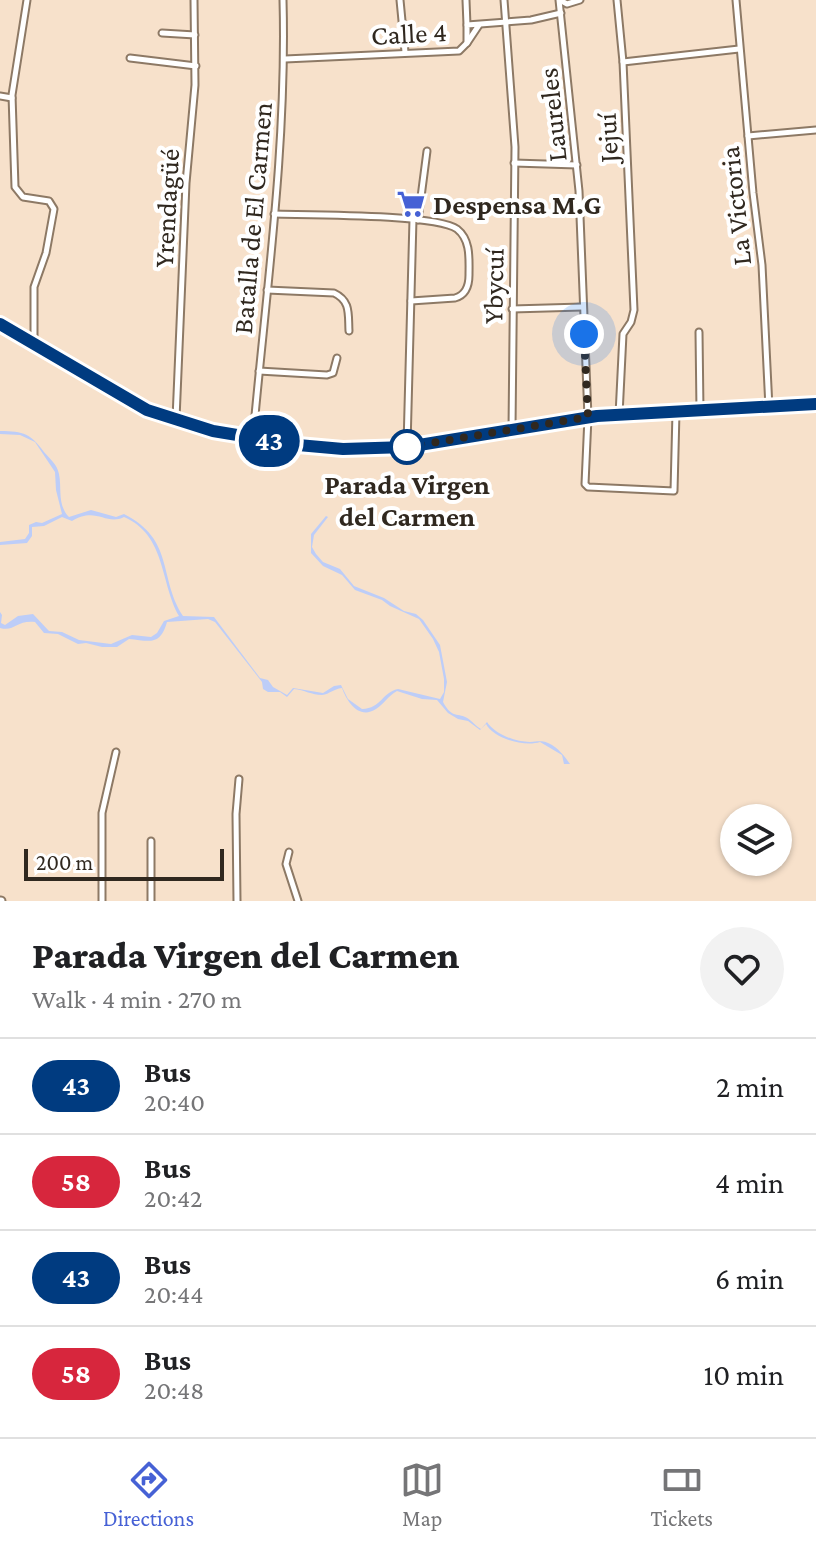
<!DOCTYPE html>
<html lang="en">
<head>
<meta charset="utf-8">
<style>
	body { margin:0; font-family:"Crimson Pro",serif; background:#f2f2f2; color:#202124; height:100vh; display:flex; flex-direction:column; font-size:30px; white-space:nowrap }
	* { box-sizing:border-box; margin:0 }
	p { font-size:26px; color:#757577 }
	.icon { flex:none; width:44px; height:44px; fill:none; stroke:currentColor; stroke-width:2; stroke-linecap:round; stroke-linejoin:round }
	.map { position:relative; height:901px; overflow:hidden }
	.sheet { display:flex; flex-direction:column; background:#fff; flex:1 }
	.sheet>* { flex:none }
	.badge { padding:0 16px; border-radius:26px; font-size:28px; line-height:52px }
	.tools { position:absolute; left:720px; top:804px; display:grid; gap:16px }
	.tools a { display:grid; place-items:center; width:72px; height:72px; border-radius:50%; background:#fff; box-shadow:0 2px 6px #0004; font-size:40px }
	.scale { position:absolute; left:24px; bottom:20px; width:200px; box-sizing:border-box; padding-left:8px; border:4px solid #30281f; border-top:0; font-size:22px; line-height:28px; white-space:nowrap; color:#30281f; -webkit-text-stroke:6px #fff; paint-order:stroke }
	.you { position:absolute; width:40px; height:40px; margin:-20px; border:6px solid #fff; border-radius:50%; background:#1a73e8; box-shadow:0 0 0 12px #1a73e833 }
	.map>.badge { position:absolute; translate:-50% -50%; box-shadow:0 0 0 4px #fff }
	.round { display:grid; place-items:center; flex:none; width:84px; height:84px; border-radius:42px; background:#f2f2f2 }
	.headline { display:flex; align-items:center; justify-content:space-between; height:136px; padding:0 32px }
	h1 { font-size:38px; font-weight:800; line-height:60px }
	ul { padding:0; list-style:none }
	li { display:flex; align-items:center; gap:24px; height:96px; padding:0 32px; border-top:2px solid #e0e0e0 }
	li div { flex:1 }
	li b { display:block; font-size:30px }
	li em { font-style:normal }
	li .badge { min-width:88px; font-weight:700; text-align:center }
	.tab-bar { display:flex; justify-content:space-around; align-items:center; height:112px; border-top:2px solid #e0e0e0; background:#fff; font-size:22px; color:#757577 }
	.tab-bar a { display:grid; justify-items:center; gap:4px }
	.tab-bar .on { color:#4661d5 }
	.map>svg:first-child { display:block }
	.water { fill:#bdcdf8 }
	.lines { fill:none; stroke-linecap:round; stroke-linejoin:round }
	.minor-casing { stroke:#8d7965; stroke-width:9 }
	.tertiary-casing { stroke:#8d7965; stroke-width:11 }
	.secondary-casing { stroke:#8d7965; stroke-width:12 }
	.minor { stroke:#fff; stroke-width:5 }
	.tertiary { stroke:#fff; stroke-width:7 }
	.secondary { stroke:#fff; stroke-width:8 }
	.line-casing { stroke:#fff; stroke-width:18 }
	.line { stroke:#003b80; stroke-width:12 }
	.walk { stroke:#30281f; stroke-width:8; stroke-dasharray:0 14.4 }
	.stop-dot { fill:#fff; stroke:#003b80; stroke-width:4 }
	.labels { text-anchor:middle; stroke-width:8; stroke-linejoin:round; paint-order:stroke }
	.street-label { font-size:28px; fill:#30281f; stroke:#fff }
	.poi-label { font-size:28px; font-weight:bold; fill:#30281f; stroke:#fff; text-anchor:start }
	.stop-label { font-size:28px; font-weight:bold; fill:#30281f; stroke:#fff }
</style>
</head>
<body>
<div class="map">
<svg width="816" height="901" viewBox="0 0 816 901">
	<rect width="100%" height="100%" fill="#f7e1cb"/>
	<path class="water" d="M0,431c24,0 31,3 44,21 6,7 13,12 15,22 3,14 -2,31 10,43l22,-7 25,7 8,-3c51,26 34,63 59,102l31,1 46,61 8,2 5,7 14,8 6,-7 30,5 11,-7 7,-1 7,14 14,10c20,-1 19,-16 36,-20l42,10 4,-7v-13l-5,-27 -6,-13 -14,-20 -29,-13 -8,-6 -27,-10 -13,-15 -19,-9 -12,-13v-19l15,-18 2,1 -14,18 -2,12 4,7 7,8 17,7 14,17 30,12 20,13 12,3 7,6 17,25 7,37 -4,20c10,19 17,9 27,18 4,3 7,7 11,9l6,-7c7,11 27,20 43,20 7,0 10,-2 18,1 10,4 17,14 22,21h-6l-2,-9 -22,-13c-15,5 -46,-3 -54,-18l-6,6 -12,-9 -10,-2 -10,-6 -11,-13 -15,-1 -25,-8c-9,5 -13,13 -21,18 -17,11 -29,-7 -34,-21 -9,1 -12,6 -20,7 -10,0 -18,-5 -28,-6l-7,8 -7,-5h-12l-5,-3 -1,-7 -47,-60 -7,-3 -41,3c-7,24 -17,19 -38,17l-12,8h-15l-16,-4 -8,1 -20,-10 -14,-1 -9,-11c-19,-2 -20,10 -35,6v-16l2,3 -1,8 4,2 13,-9 15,-2 16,17 13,1 17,8 32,4 21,-9 19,2 6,-4 7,-12 15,-5c-19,-34 -13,-81 -55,-99 -18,9 -28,-11 -52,4l-10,-4 -18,9 -12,1v9l-5,7 -27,2v-3l25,-3 4,-6v-8l7,-3 6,1 20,-9 -6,-24 -1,-18 -20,-30 -15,-7 -20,-1z"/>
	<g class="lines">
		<defs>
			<g id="minor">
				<path d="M27,0l-15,95 3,92 8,10 26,4 5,8 -8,44 -12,34v56"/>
				<path d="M400,0l5,52"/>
				<path d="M466,0l1,25"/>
				<path d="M504,0l11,147 -3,282"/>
				<path d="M559,0l20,191 9,226 -3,67 3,3 86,4 2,-79"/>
				<path d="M560,0l7,4 13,-4"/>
				<path d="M617,0l6,62 11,248 -3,12 -8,12 -4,81"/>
				<path d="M736,0l17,193 9,72 7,143"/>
				<path d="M162,33l33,2"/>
				<path d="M467,43l12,-18"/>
				<path d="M130,58l66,8"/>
				<path d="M285,59l174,-8 8,-8v-18l64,-5 30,-7"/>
				<path d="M623,62l116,-13"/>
				<path d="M0,96l12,2"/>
				<path d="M748,136l68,-6"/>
				<path d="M514,163l63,2"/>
				<path d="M274,214c32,1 163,0 183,15 14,11 12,30 12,46 0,11 -3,20 -14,23l-44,3"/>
				<path d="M418,220l9,-69"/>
				<path d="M267,290l67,3c17,8 14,21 15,38"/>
				<path d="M512,309l70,-2"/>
				<path d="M699,332l1,79"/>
				<path d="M259,371l68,4 6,-2 4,-15"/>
				<path d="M176,419l10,-236 9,-98 -1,-85"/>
				<path d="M253,437c13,-145 34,-291 30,-437"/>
				<path d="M407,446l6,-227"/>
				<path d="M151,841v60"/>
				<path d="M289,852l-3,12 12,37"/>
				<path d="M102,901v-88l14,-61"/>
				<path d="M237,901l-1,-87 3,-35"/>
			</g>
			<path id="tertiary" d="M0,901h1"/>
			<path id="secondary" d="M0,324l147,86 66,21 85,14 45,4 64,-2 190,-31 219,-12"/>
		</defs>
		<use href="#minor" class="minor-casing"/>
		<use href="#tertiary" class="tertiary-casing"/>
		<use href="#secondary" class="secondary-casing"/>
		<use href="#minor" class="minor"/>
		<use href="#tertiary" class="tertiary"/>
		<use href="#secondary" class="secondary"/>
	</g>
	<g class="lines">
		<defs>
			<path id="line" d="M0,324l147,86 66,21 85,14 45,4 64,-2 190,-31 219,-12"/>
		</defs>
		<use href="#line" class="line-casing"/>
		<use href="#line" class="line"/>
		<path class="walk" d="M407,447l181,-30 -4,-83"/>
	</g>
	<defs>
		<symbol id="supermarket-bare" viewBox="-9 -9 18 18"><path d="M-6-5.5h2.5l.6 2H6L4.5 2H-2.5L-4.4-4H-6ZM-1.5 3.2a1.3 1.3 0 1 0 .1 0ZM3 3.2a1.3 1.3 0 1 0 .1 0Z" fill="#4661d5" stroke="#fff" stroke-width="2.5" paint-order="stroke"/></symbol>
	</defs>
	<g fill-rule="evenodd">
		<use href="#supermarket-bare" x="391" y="184" width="40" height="40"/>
	</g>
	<circle class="stop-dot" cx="407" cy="447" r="16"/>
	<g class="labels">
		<g class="street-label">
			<text transform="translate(409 33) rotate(-3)" y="10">Calle 4</text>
			<text transform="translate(552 115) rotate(-96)" y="10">Laureles</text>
			<text transform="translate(607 138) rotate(-93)" y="10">Jejuí</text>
			<text transform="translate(735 206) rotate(-96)" y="10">La Victoria</text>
			<text transform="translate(166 208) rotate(-87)" y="10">Yrendagüé</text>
			<text transform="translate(252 218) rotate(-85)" y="10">Batalla de El Carmen</text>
			<text transform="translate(493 286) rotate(-89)" y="10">Ybycuí</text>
		</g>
		<g class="poi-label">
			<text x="433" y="214">Despensa M.G</text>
		</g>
		<g class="stop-label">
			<text x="407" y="494">Parada Virgen<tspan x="407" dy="32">del Carmen</tspan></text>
		</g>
	</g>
</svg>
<div class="tools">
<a><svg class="icon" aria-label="layers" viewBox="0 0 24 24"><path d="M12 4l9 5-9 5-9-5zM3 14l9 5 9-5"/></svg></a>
</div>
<div class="scale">200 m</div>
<div class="you" style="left:584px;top:334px"></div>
<b class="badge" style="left:269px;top:441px;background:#003b80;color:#fff">43</b>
</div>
<section class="sheet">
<div class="headline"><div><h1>Parada Virgen del Carmen</h1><p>Walk · 4 min · 270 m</p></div><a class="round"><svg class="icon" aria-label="heart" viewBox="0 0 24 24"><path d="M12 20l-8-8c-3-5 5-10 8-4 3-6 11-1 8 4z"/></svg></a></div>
<ul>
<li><span class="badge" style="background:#003b80;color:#fff">43</span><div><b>Bus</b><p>20:40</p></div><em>2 min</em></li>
<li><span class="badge" style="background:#d7263d;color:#fff">58</span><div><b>Bus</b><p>20:42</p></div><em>4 min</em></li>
<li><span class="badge" style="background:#003b80;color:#fff">43</span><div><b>Bus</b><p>20:44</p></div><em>6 min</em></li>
<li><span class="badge" style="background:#d7263d;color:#fff">58</span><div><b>Bus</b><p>20:48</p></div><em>10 min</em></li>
</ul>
</section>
<nav class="tab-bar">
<a class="on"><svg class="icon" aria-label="directions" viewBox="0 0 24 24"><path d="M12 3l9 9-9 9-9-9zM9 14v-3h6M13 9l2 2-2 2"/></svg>Directions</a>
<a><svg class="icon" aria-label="map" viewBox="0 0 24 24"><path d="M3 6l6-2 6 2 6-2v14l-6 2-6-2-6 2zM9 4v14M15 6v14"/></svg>Map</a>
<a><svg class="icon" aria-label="tickets" viewBox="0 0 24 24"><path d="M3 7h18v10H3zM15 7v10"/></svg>Tickets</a>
</nav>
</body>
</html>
